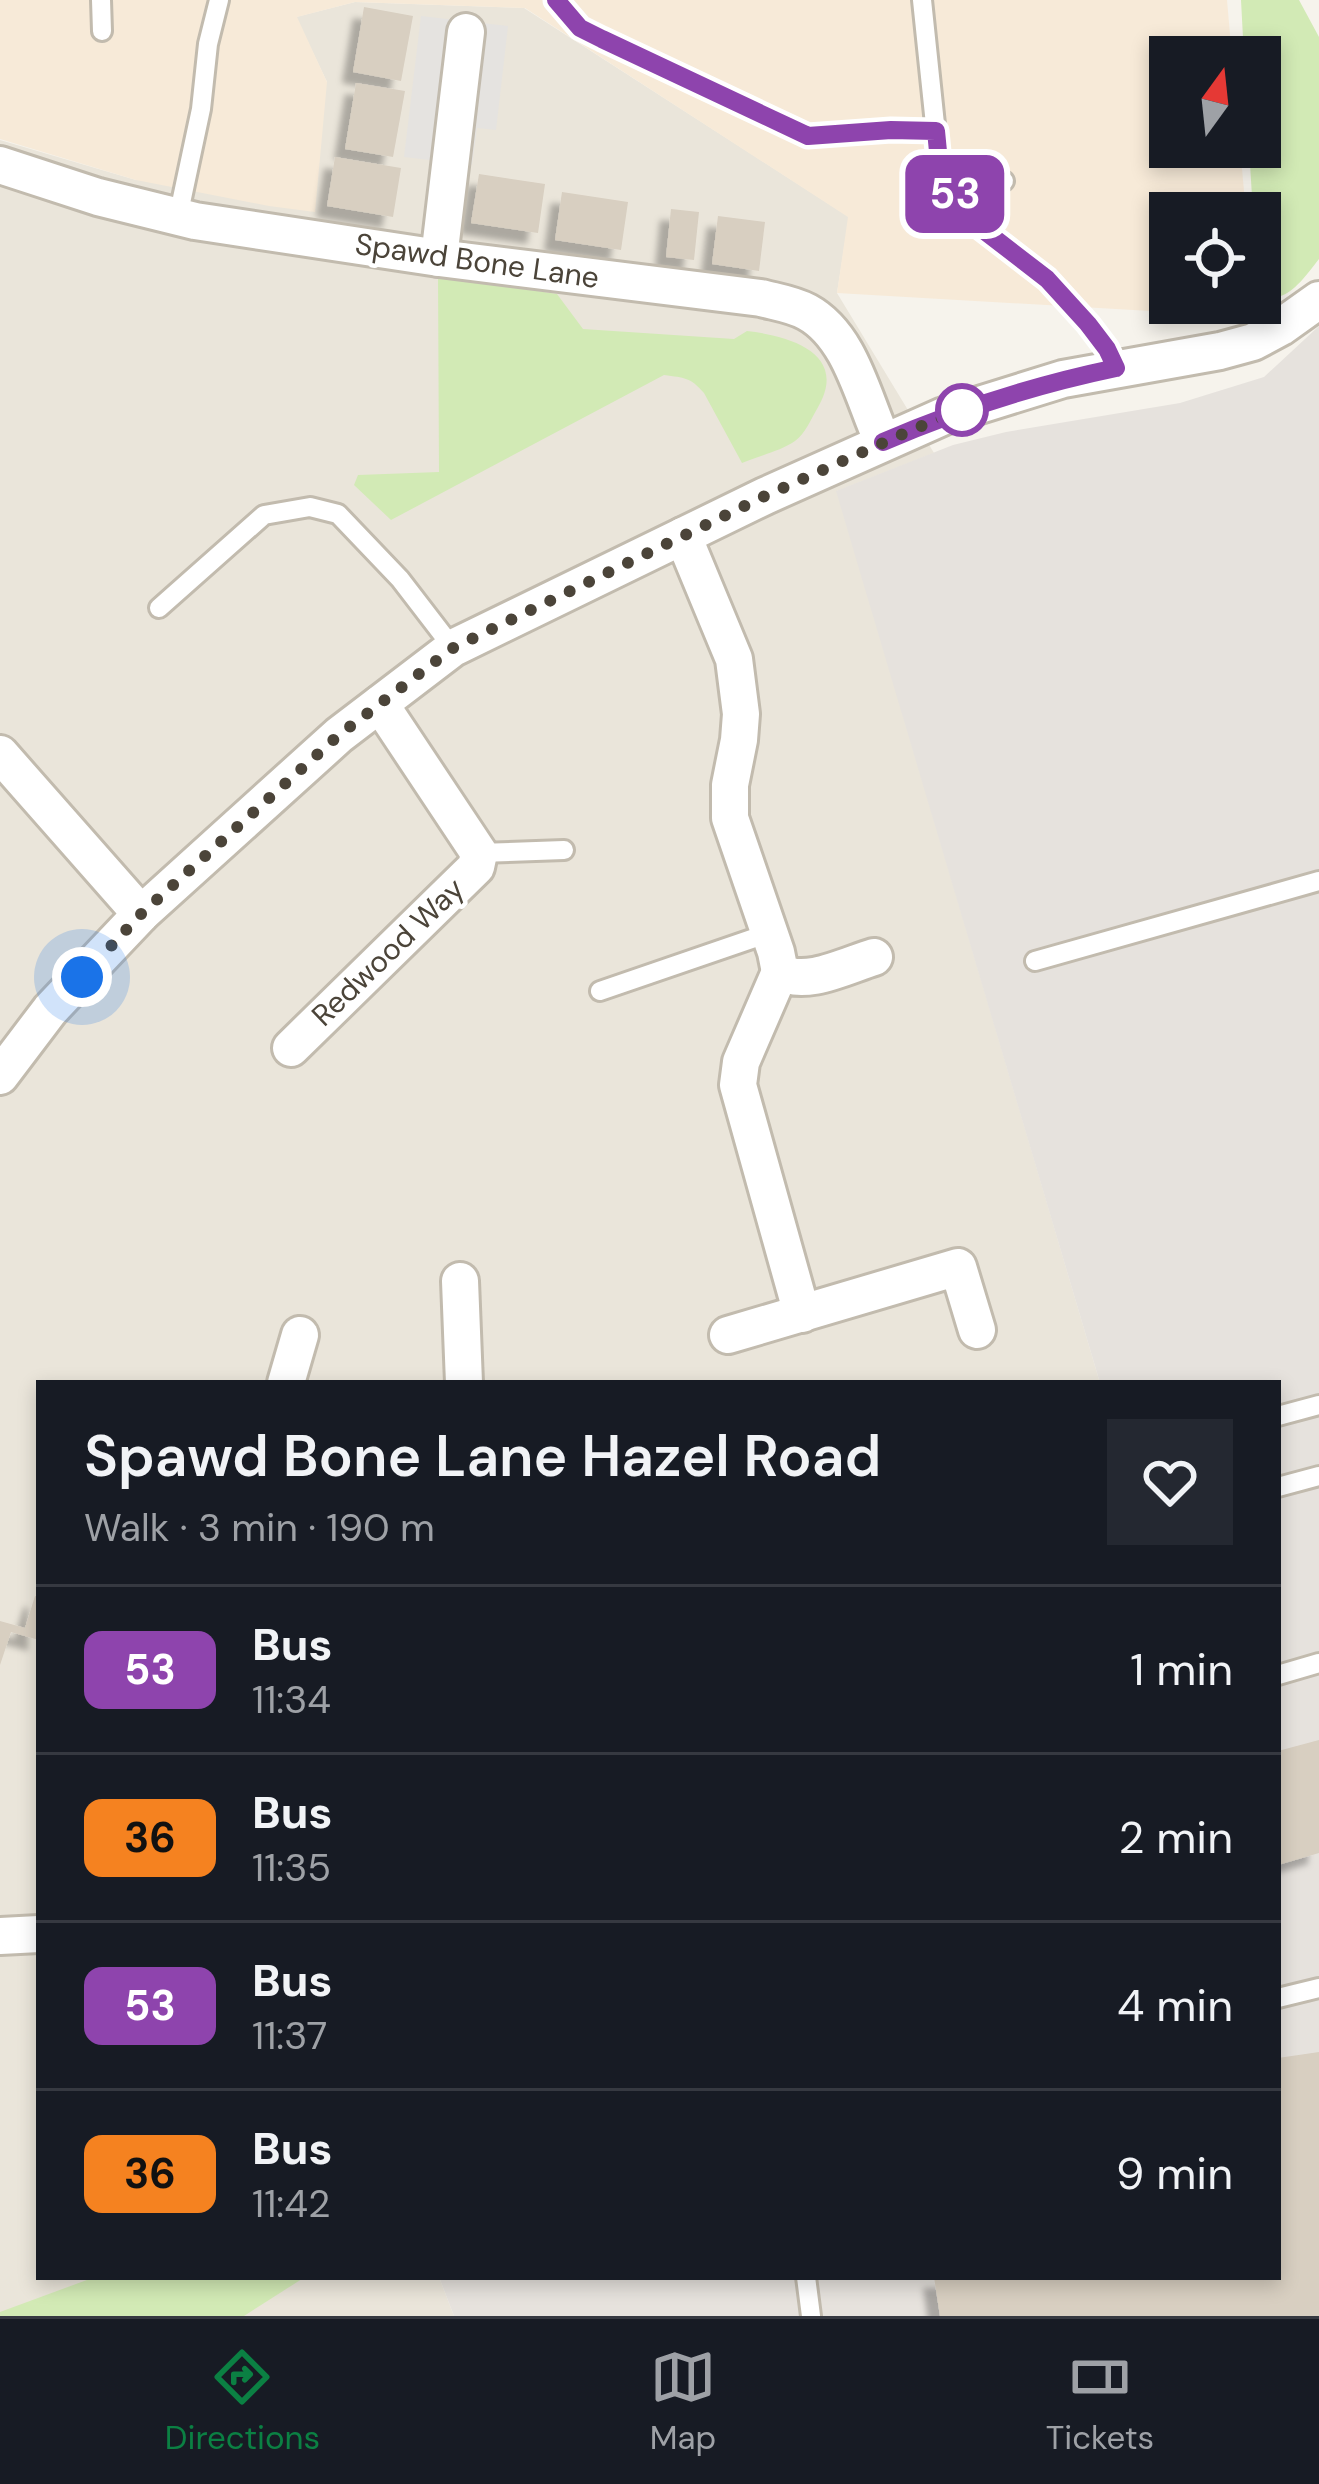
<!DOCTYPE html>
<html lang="en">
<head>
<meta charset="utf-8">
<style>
	body { margin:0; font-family:"DM Sans",sans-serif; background:#242831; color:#f1f3f6; height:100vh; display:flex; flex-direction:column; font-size:45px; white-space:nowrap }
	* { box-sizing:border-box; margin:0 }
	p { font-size:39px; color:#9ea1a6 }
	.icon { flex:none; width:66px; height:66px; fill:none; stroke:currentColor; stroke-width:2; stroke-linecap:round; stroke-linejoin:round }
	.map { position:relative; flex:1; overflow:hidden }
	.sheet { position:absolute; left:36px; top:1380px; width:1245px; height:900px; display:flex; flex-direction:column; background:#171b24; border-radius:0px; box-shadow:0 6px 18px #0003 }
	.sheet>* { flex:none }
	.badge { padding:0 24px; border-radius:18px; font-size:42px; line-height:78px }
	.needle { width:78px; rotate:15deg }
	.controls { position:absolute; left:1149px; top:36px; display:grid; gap:24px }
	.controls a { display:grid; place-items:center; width:132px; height:132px; border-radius:0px; background:#171b24; box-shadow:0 6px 18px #0003; font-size:60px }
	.you { position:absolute; width:60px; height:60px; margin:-30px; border:9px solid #fff; border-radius:50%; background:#1a73e8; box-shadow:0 0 0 18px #1a73e833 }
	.map>.badge { position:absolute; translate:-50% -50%; box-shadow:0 0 0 6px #fff }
	.round { display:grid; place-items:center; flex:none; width:126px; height:126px; border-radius:0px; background:#242831 }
	.summary { display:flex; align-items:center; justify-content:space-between; height:204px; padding:0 48px }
	h1 { font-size:57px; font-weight:600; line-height:90px }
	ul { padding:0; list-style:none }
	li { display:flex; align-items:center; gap:36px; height:168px; padding:0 48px; border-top:3px solid #363941 }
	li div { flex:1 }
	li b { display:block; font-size:45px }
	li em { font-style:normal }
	li .badge { min-width:132px; font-weight:700; text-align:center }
	.tab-bar { display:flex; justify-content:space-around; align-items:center; height:168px; border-top:3px solid #363941; background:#171b24; font-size:33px; color:#9ea1a6 }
	.tab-bar a { display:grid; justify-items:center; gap:6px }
	.tab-bar .active { color:#0b8043 }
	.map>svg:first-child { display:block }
	.residential { fill:#eae5da }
	.commercial { fill:#f7ead8 }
	.industrial { fill:#e6e2dd }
	.green { fill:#d2eab5 }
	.parking { fill:#e5e3e0 }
	.building { fill:#d8cfc1; filter:url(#shadow) }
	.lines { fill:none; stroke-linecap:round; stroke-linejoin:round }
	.lane-casing { stroke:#c2bbae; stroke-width:24 }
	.street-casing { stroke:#c2bbae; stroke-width:42 }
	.lane { stroke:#fff; stroke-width:18 }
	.street { stroke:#fff; stroke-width:36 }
	.line-casing { stroke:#fff; stroke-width:27 }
	.line { stroke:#8e44ad; stroke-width:18 }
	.walk { stroke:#4b4439; stroke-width:12; stroke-dasharray:0 21.6 }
	.stop-dot { fill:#fff; stroke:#8e44ad; stroke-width:6 }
	.labels { text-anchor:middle; stroke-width:9; stroke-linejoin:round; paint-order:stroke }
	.street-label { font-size:30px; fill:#4b4439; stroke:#fff }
</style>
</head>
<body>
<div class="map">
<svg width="1319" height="2316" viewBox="0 0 1319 2316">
	<defs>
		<filter id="shadow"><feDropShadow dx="-11" dy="11" stdDeviation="3" flood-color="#0004"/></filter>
	</defs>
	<rect width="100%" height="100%" fill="#f6f3ec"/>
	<path class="residential" d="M355,2l169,6 325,209 -12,76 97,160 -97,38 263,892h-1061v894h400l15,39h-454v-2176l136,40 191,-98 -31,-65z"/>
	<path class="commercial" d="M0,0h1227l5,57h-62v90h70l6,66h-76v90h57l-7,12 -383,-22 11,-76 -323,-209 -170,-6 -58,15 30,65 -12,130 -46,-6 -133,-26 -136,-41z"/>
	<path class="industrial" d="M1319,326v1990h-865l-15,-39h839v-894h-178l-264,-892 117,-46 53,-13 174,-29 84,-26z"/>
	<g class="green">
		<path d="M1241,0h58l20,37v222c-15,19 -34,48 -59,36v-82h-7l-4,-66h11v-90h-16z"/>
		<path d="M438,276l119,18 26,35 151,10 13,-8c44,5 103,23 70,78 -6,10 -12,25 -22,32 -14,10 -37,15 -53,22l-38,-70c-14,-16 -19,-15 -40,-18l-273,145 -37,-35 4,-10 81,-3z"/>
		<path d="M95,2277h210l-61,39h-244v-4z"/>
	</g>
	<path class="parking" d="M421,16l87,10 -12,104 -19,-2 -5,37 -68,-8z"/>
	<g class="building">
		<path d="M364,7l49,9 -12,65 -48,-9z"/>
		<path d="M356,83l49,8 -12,66 -48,-8z"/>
		<path d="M335,157l66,11 -8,49 -66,-11z"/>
		<path d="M479,174l66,10 -7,49 -67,-10z"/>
		<path d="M562,192l66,10 -7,48 -66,-10z"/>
		<path d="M671,209l28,3 -5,48 -28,-3z"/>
		<path d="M718,216l47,6 -6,49 -47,-7z"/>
		<path d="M35,1596l4,1v43l-28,-8 -11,33v-44l25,7z"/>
		<path d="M1319,1740v113l-41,12v-114z"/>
		<path d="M1319,2052v264h-379l-6,-39h344v-219z"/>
	</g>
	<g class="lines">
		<defs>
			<g id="lane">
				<path d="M101,0l1,31"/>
				<path d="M556,0l24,28 228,108 83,-6 45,1"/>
				<path d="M922,0l18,172 37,53 70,54 33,35 27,35 9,19"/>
				<path d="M939,159l65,22"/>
				<path d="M178,217l23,-108 7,-65 11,-44"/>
				<path d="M159,608l105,-93 46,-8 28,7 62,65 53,69"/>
				<path d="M479,853l85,-3"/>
				<path d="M1035,961l284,-80"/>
				<path d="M600,991l169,-58"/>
				<path d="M1278,1416l41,-11"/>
				<path d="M1278,1487l41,-11"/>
				<path d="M1278,1675l41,-12"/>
				<path d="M1278,1998l41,-10"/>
				<path d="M806,2277l5,39"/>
			</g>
			<g id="street">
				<path d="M0,165l98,32 97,24 244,37 322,40c15,4 31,6 46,14 44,24 56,87 76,130"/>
				<path d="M439,258l27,-226"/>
				<path d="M683,536l51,123 7,55 -2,26 -9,45v33l46,134 4,20c26,15 67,-7 94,-15"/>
				<path d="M0,754l141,160"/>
				<path d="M780,972l-39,90 -3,23 64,229"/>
				<path d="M291,1048l185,-181 3,-14 -99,-149"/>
				<path d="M0,1076l50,-66 91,-96 198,-179 114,-87 312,-152 179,-80 119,-37 157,-28 33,-9 28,-15 38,-27"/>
				<path d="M460,1281l4,102"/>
				<path d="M728,1335l230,-68 19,63"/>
				<path d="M286,1383l14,-48"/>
				<path d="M0,1936l39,-2"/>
			</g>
		</defs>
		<use href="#lane" class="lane-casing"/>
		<use href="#street" class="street-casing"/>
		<use href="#lane" class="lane"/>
		<use href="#street" class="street"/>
	</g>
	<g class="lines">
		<defs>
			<path id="line" d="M556,0l24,28 22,11 206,97 83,-6 45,1 4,41 37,53 70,54 41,45 19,25 9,19c-81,17 -157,41 -233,74"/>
		</defs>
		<use href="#line" class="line-casing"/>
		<use href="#line" class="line"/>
		<path class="walk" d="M82,977l59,-63 198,-179 114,-87 312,-152 149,-67 48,-19"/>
	</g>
	<circle class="stop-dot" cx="962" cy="410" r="24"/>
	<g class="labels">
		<g class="street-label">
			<text transform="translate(477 261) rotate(8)" y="10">Spawd Bone Lane</text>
			<text transform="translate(388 952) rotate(-44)" y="10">Redwood Way</text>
		</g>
	</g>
</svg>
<div class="controls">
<a><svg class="needle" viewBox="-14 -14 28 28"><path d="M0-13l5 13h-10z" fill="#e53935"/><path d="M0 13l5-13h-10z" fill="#9ea1a6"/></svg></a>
<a><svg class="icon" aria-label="locate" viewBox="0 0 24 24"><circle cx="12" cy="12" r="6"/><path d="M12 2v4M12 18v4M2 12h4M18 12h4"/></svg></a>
</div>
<div class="you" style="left:82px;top:977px"></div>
<b class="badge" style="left:955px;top:194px;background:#8e44ad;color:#fff">53</b>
<section class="sheet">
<div class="summary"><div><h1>Spawd Bone Lane Hazel Road</h1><p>Walk · 3 min · 190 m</p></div><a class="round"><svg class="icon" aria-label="heart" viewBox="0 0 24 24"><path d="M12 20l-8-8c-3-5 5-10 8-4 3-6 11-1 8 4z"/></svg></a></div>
<ul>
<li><span class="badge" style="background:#8e44ad;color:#fff">53</span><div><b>Bus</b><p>11:34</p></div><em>1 min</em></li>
<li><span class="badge" style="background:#f58220;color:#111">36</span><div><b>Bus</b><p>11:35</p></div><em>2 min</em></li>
<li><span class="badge" style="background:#8e44ad;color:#fff">53</span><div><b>Bus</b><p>11:37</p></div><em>4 min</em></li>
<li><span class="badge" style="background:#f58220;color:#111">36</span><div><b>Bus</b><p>11:42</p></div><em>9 min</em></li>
</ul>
</section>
</div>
<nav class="tab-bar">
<a class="active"><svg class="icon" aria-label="directions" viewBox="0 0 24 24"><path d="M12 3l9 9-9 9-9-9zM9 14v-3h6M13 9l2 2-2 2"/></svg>Directions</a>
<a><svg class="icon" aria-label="map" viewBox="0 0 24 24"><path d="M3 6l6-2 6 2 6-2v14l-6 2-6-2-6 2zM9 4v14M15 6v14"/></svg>Map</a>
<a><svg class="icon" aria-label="tickets" viewBox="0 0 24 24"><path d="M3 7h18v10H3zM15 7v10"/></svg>Tickets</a>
</nav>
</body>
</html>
